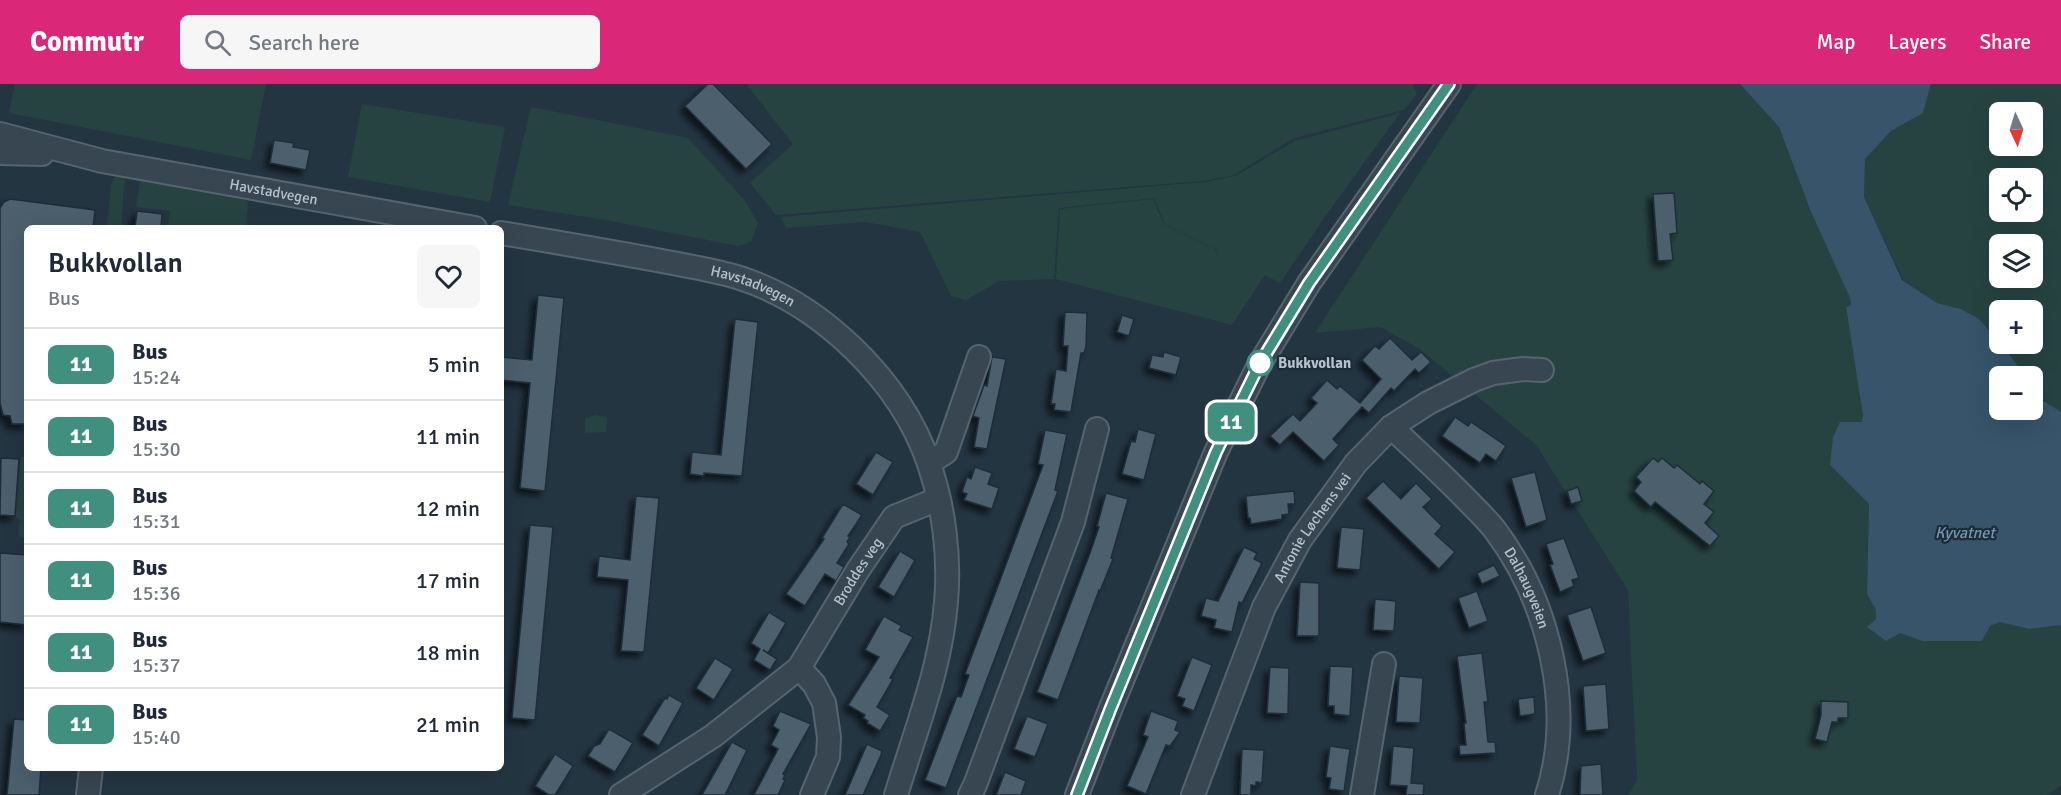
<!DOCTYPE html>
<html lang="en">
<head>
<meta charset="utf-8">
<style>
	body { margin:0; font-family:Signika,sans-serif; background:#f6f6f7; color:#1f2937; height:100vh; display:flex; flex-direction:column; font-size:22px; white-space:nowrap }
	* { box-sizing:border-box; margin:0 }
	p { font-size:20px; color:#747a83 }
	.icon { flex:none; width:33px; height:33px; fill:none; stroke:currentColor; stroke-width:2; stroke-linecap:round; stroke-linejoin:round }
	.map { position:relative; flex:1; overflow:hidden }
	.side { position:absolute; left:24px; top:141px; width:480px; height:546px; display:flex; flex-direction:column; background:#fff; border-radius:9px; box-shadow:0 6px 24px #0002 }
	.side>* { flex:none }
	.badge { padding:0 12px; border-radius:9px; font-size:21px; line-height:39px }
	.needle { width:39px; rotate:176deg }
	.controls { position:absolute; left:1989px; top:18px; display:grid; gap:12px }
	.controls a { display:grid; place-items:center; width:54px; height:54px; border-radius:9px; background:#fff; box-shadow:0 6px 24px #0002; font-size:30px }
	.map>.badge { position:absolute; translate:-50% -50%; box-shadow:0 0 0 3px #fff }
	.round { display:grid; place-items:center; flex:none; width:63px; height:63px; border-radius:9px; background:#f6f6f7 }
	.head { display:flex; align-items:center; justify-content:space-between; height:102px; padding:0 24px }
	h1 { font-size:28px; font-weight:600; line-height:45px }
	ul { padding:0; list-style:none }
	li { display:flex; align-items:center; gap:18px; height:72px; padding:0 24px; border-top:2px solid #e0e1e3 }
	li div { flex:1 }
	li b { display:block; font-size:22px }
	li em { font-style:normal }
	li .badge { min-width:66px; font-weight:700; text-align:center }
	header { display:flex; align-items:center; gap:36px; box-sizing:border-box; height:84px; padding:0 30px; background:#db2777; color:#fff }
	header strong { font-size:28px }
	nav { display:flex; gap:33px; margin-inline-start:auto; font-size:21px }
	.search { width:420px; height:54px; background:#f6f6f7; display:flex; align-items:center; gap:15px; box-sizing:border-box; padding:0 21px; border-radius:9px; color:#747a83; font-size:22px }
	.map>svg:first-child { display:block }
	.green { fill:#264342; fill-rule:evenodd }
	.water { fill:#37546a }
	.building { fill:#4c5f6d; stroke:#1f2d39; stroke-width:1.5; filter:url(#shadow) }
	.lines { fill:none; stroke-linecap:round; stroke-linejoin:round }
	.minor-casing { stroke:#56646f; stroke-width:26 }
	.minor { stroke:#384651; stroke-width:22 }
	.line-casing { stroke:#fff; stroke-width:14 }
	.line { stroke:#41907f; stroke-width:9 }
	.stop-dot { fill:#fff; stroke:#41907f; stroke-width:3 }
	.labels { text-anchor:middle; stroke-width:4.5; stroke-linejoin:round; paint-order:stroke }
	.street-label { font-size:15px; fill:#b5c1cc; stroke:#1d2b37 }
	.stop-label { font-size:15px; font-weight:bold; fill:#b5c1cc; stroke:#1d2b37; text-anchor:start }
	.water-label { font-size:16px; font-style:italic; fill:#7396b1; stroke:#1d2b37 }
</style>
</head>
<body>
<header>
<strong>Commutr</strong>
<div class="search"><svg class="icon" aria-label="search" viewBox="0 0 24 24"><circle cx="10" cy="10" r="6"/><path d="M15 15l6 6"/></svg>Search here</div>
<nav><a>Map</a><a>Layers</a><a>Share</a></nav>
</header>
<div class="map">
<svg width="2061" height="711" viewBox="0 0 2061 711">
	<defs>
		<filter id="shadow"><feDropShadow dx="-5" dy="5" stdDeviation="3" flood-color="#0009"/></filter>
	</defs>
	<rect width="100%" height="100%" fill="#243542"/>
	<g class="green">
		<path d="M15,0h251l-15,76 -242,-47z"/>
		<path d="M749,0h664l4,10 -13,16 -110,28 -60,37 -30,6 -428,34 -26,-32 43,-39 -46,-59z"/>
		<path d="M1477,0h263l39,43 32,85 39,86 1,7 -5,2 17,109v6l-33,43 39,39 -2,90 9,16v9l24,14 22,8h60l8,-15 10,-4 29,7 32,-4v161l-15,9h-418l9,-15 -9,-190 -92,-145 -116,-96 -40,-22 -65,6z"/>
		<path d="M1931,0h130v328c-15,-9 -28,-17 -29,-36h-7l-24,-32h31v-34h-32l-1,31 -20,-22 -18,-10 -24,-6 -34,-23 -39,-83 1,-38 26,-28 32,-18zM2000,28h32v34h-32zM2000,94h32v34h-32zM2000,160h32v34h-32z"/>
		<path d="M362,20l143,23 -15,75 -142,-25z"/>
		<path d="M531,23l157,31 58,64 12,21 -7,19 -13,4 -132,-26 -98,-15z"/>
		<path d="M1400,29l-75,104 -45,66 -15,-8 -33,50 -176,-46 4,-70 93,-10 11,26 51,24 4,11 -3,-11 -51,-24 -11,-27 -95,10 -5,71 -55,2 -33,19 -15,-4 -31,-64 -55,-10 -79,6 -5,-11 424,-35 30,-6 60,-35z"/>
		<path d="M116,91l9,2 -4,51h-14l4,-44z"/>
		<path d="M140,97l105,18 3,4 -2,25h-78l2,-17 -34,-4z"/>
		<path d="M595,331l12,2 -1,15 -21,1v-14z"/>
		<path d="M21,373h6v81l-7,-1 -2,-3 2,-14 -5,-3z"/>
	</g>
	<path class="water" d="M1740,0h191l-8,29 -32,18 -26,28 -1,38 38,83 35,23 24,6 18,10 24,27 22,30h-25v34h32l1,-23 9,13 19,12v213l-32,4 -29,-7 -10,4 -8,15h-60l-22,-8 -14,8 -19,-14 9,-8v-9l-9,-16 2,-90 -39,-39 3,-28 7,-15h22l1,-6 -17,-109 5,-2 -1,-7 -39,-86 -32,-85z"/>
	<g class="building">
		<path d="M708,0h5l59,60 -26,25 -61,-63z"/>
		<path d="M274,56l20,3 -1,4 17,3 -4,20 -36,-7z"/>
		<path d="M1674,109l3,40 -7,1 3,26 -15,1 -5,-67z"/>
		<path d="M10,115l85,11 -2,18h-66v196h-15l-2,-8 -7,-1 -3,-12v-195l4,-6z"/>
		<path d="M137,127l25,3 -1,14h-26z"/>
		<path d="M538,211l26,3 -19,193 -25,-3 10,-105 -29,-3v-23l31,3z"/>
		<path d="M1065,228l22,1 -1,34 -2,6h-3l-10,59 -17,-2 1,-6h-4l5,-35 10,2 2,-25h-5z"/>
		<path d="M1122,231l12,4 -5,17 -12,-4z"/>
		<path d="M735,235l23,3 -16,154 -38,-3v3l-14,-2 2,-22 29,3z"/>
		<path d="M1390,254l22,22 9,-8 10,10 -12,11 -4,-4 -21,22 -3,-3 -22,25 -7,-6 -29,32 6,6 -15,16 -31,-29 -13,13 -10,-9 23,-22 7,7 17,-18 -6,-5 16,-18 10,9 3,-3 20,17 21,-24 -19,-19 13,-14 4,3z"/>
		<path d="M1164,268l17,5 -5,18 -27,-7 3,-13 11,2z"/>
		<path d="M992,273l14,2 -19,90 -13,-2 5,-29 -6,-2 11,-31 3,1z"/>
		<path d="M1455,333l13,9 3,-4 35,24 -10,15 -10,-7 -6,9 -38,-27z"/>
		<path d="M1138,345l18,5 -12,46 -22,-6 9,-33 4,1z"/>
		<path d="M1045,346l22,4 -12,56 3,1 -112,297 -21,-8 32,-84 4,1 8,-22 -4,-1 78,-209 -5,-1z"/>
		<path d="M876,368l17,10 -20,33 -17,-11z"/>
		<path d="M1,374l18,1 -4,57 -15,-1z"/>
		<path d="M1653,374l5,4 4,-4 12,10 3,-3 23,19 2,-3 12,10 -10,13 10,8 -9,11 14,13 -9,10 -55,-44 -4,5 -17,-16 7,-9 -5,-5z"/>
		<path d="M975,383l17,6 -4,11 11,4 -7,21 -28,-9 3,-6 -5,-2 5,-15 4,2z"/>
		<path d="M1535,388l12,48 -21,7 -15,-49z"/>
		<path d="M1383,397l18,18 15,-16 16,16 -9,8 19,19 -7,8 20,18 -16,17 -73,-71z"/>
		<path d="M1578,403l4,14 -11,3 -4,-13z"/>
		<path d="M1294,407l1,13h-7l1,10 -7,1v4l-31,5 -1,-6h-2l-2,-22z"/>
		<path d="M1106,409l22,6 -17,59 2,1 -13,32 -1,-1 -41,110 -21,-8 53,-139 9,-26 -2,-1z"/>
		<path d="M636,412l23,2 -15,154 -23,-1 7,-71 -31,-3 2,-21 31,4z"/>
		<path d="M843,420l19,11 -14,21 2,1 -3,5 2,2 -12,19 7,4 -8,14 -11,-7 -20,32 -19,-12 38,-55 -2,-1z"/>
		<path d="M530,441l23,2 -18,193 -23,-2z"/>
		<path d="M1341,443l23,2 -4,41 -23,-2z"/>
		<path d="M1564,454l15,40 -7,2 2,6 -14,6 -10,-27 3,-1 -7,-20z"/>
		<path d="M1244,463l13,6 -3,6 8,4 -20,40 -3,-1 -7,30 -18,-4 2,-8 -15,-4 5,-18 12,3z"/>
		<path d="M900,467l15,9 -21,37 -16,-10z"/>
		<path d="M0,469l27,2v70l-27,-3z"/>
		<path d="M1494,481l6,11 -18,8 -5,-11z"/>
		<path d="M1300,498l19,1v53h-22z"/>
		<path d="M1477,507l11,30 -19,7 -11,-30z"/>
		<path d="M1375,515l21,2 -2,30 -21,-1z"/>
		<path d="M1591,523l15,46 -23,8 -16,-46z"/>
		<path d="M769,528l17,11 -18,30 -5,-3 14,9 -7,11 -16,-10 6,-11 -9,-6z"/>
		<path d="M884,532l18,10 -3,4 14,7 -23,41 3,1 -16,28 13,8 -10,16 -13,-8 1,-2 -5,-3 2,-3 -17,-10 31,-48 -14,-7z"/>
		<path d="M1482,569l6,49h-4l4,40h7l1,11 -36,2 -1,-10h7l-2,-22h2l-9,-67z"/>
		<path d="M1192,573l20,8 -18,46 -12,-5 3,-7 -8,-3z"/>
		<path d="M715,574l18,11 -19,31 -18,-12z"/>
		<path d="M1330,582l23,1 -3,49 -16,-2v-8h-6z"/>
		<path d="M1270,583l19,1 -1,46 -21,-1z"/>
		<path d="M1399,592l24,2 -3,45 -24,-1z"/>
		<path d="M1606,600l3,45 -23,2 -3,-45z"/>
		<path d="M669,611l14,8 -24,43 -17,-11 23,-37 2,1z"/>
		<path d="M1534,613l1,17 -15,2 -2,-17z"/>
		<path d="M1821,617l27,1v16h-10v4h-6l-5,20 -12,-3 6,-24z"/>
		<path d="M780,627l31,13 -28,50 2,1 -2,4 2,1 -7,15h-24l24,-46 -7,-4 8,-15 -6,-4z"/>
		<path d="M1151,627l27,10 -3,9 5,2 -10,14 -4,-1 -20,49 -19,-8 21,-49 -5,-2z"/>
		<path d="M1027,632l21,8 -13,33 -21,-8z"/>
		<path d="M14,635l13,1v48h14l-2,27h-32z"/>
		<path d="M609,645l24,14 -18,29 -27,-16 6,-10 6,-2z"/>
		<path d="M732,658l15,8 -22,45h-23z"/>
		<path d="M867,660l15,7 -1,4 -18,40h-18z"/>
		<path d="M1330,662l20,3 -6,42 -15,-2 2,-11 -5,-1z"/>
		<path d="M1393,662l21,2 -3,35 13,1 -1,11h-17l1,-9 -17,-1z"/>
		<path d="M1242,665l22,1 -2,33 -6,-1v4l-5,-1v10h-11z"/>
		<path d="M555,670l18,12 -18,29h-6l-14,-9z"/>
		<path d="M1601,680l2,31h-23l1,-29z"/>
		<path d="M1005,688l21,9 -5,14h-25z"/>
	</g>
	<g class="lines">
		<defs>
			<g id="minor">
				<path id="s1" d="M0,50l102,27 373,67"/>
				<path d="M0,69l42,1"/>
				<path id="s2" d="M501,149c54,9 107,18 161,28 25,5 51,9 75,16 84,26 164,104 192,187 15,43 21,93 17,138 -5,66 -31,130 -50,193"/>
				<path id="s3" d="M1391,343c27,25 54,50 79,76 9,9 18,18 25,27 54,72 80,178 52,265"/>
				<path d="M929,379l17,-11 33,-95"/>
				<path d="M799,584l15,16 10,19 5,34 -1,20 -16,38"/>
				<path d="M88,711l3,-27"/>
				<path id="s4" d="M621,711l92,-59 86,-68 59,-98 36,-53 44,-18"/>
				<path d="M970,711l5,-10 98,-263 24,-93"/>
				<path d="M1077,711l33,-85 106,-258 43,-87 50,-82 140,-199"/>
				<path id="s5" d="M1193,711l71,-188 36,-67 56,-77 35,-36 37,-24 46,-23 19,-7 30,-4 19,1"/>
				<path d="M1362,711l22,-131"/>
			</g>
		</defs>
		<use href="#minor" class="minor-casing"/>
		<use href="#minor" class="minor"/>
	</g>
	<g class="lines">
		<defs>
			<path id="line" d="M1077,711l33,-85 106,-258 43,-87 50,-82 140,-199"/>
		</defs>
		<use href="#line" class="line-casing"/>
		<use href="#line" class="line"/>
	</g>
	<circle class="stop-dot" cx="1260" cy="279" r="12"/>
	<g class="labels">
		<g class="street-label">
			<text dy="5" stroke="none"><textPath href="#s1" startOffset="280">Havstadvegen</textPath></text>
			<text dy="5" stroke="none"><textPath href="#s2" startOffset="258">Havstadvegen</textPath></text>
			<text dy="5" stroke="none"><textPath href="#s5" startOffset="294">Antonie Løchens vei</textPath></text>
			<text dy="5" stroke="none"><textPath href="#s4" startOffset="332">Broddes veg</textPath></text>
			<text dy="5" stroke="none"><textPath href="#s3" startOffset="213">Dalhaugveien</textPath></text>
		</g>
		<g class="stop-label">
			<text x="1278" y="284">Bukkvollan</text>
		</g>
		<g class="water-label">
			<text x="1965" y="454">Kyvatnet</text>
		</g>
	</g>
</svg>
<div class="controls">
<a><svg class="needle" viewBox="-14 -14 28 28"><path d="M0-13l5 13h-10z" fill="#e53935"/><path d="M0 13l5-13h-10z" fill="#747a83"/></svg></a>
<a><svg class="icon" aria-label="locate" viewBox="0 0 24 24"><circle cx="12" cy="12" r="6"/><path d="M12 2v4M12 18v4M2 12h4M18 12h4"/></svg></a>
<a><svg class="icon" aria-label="layers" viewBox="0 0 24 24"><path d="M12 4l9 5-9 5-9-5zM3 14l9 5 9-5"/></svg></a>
<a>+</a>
<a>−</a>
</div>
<b class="badge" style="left:1231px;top:338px;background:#41907f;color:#fff">11</b>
<section class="side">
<div class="head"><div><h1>Bukkvollan</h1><p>Bus</p></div><a class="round"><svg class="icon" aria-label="heart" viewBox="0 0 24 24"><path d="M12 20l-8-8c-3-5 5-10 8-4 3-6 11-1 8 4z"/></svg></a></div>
<ul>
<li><span class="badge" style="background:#41907f;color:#fff">11</span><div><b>Bus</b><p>15:24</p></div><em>5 min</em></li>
<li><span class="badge" style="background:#41907f;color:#fff">11</span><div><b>Bus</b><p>15:30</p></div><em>11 min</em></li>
<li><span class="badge" style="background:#41907f;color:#fff">11</span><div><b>Bus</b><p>15:31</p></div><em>12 min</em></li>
<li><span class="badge" style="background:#41907f;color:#fff">11</span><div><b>Bus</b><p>15:36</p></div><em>17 min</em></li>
<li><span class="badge" style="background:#41907f;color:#fff">11</span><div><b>Bus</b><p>15:37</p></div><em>18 min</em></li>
<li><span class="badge" style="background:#41907f;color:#fff">11</span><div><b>Bus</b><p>15:40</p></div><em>21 min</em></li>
</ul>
</section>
</div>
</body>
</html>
